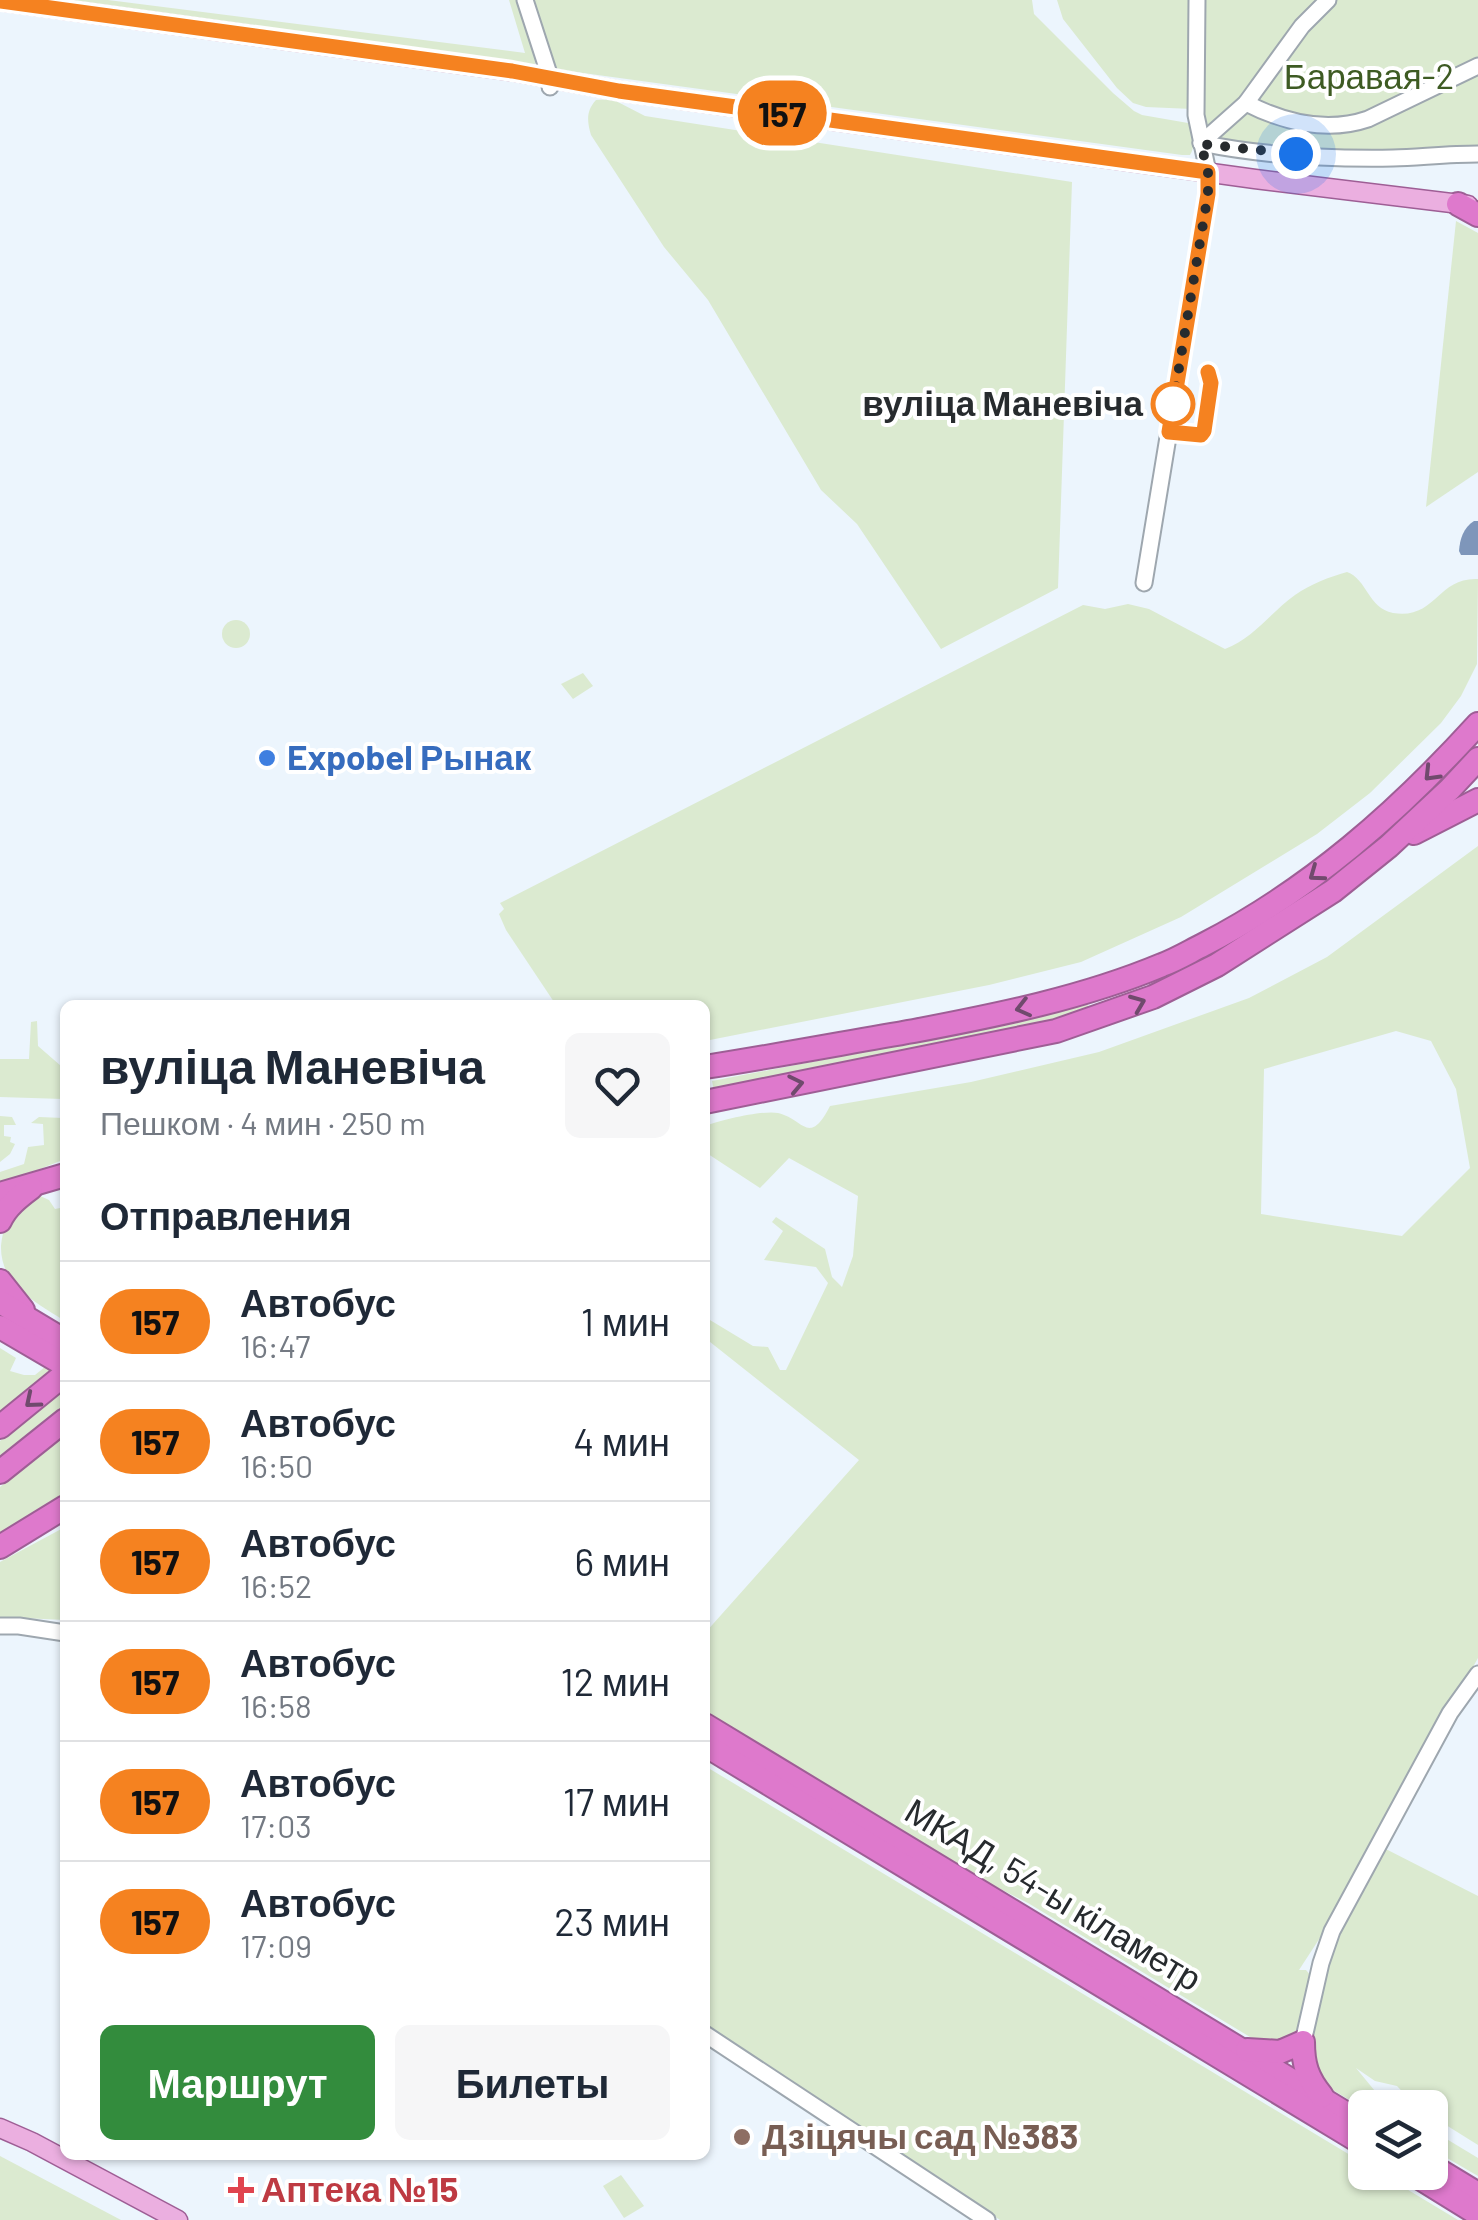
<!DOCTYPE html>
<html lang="ru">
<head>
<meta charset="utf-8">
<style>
	body { margin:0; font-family:Barlow,sans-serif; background:#f6f6f7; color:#1f2937; height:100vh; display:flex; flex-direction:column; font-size:38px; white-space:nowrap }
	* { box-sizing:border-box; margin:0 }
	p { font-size:32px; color:#747a83 }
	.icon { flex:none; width:55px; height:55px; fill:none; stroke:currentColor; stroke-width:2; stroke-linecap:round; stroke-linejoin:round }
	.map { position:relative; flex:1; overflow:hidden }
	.drawer { position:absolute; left:60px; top:1000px; width:650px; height:1160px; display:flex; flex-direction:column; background:#fff; border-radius:15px; box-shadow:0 2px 8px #0004 }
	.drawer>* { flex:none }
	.badge { padding:0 20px; border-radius:32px; font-size:35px; line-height:65px }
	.fabs { position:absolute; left:1348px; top:2090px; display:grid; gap:20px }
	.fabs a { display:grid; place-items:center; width:100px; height:100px; border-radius:15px; background:#fff; box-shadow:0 2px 8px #0004; font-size:50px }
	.you { position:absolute; width:50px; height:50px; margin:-25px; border:8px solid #fff; border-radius:50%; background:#1a73e8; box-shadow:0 0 0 15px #1a73e833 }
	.map>.badge { position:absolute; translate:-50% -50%; box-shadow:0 0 0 5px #fff }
	h2 { padding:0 40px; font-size:38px; line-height:90px }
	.round { display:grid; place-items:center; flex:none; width:105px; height:105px; border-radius:15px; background:#f6f6f7 }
	.head { display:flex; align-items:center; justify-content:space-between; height:170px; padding:0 40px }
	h1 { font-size:48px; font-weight:800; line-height:75px }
	.button { display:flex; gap:20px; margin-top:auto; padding:20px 40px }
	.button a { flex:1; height:115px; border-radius:15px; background:#338c3d; color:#fff; font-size:40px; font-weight:800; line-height:115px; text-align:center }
	.button a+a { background:#f6f6f7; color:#1f2937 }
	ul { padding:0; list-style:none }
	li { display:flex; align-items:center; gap:30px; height:120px; padding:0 40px; border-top:2px solid #e0e1e3 }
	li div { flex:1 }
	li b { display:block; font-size:38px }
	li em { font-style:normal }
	li .badge { min-width:110px; font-weight:700; text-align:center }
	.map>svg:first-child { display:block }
	.green { fill:#dbead0; fill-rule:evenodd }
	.water { fill:#7e96ba }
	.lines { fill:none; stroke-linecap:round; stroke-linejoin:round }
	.minor-casing { stroke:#9ea7af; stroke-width:19 }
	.major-casing { stroke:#9e5e95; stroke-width:21 }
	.highway-casing { stroke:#9e5e95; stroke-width:26 }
	.minor { stroke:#fff; stroke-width:15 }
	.major { stroke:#ebafe0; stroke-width:18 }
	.highway { stroke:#de79cc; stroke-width:22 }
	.oneway { stroke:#704a6d }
	.line-casing { stroke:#fff; stroke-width:22 }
	.line { stroke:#f58220; stroke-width:15 }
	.walk { stroke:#272b2e; stroke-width:10; stroke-dasharray:0 18 }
	.stop-dot { fill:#fff; stroke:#f58220; stroke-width:5 }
	.shop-dot { fill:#3f7fe0; stroke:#fff; stroke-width:4 }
	.education-dot { fill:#8d6e63; stroke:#fff; stroke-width:4 }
	.health-dot { fill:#e0444e; stroke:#fff; stroke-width:4 }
	.labels { text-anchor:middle; stroke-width:8; stroke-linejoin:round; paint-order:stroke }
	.park-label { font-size:35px; fill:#3e5b23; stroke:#fff }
	.stop-label { font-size:35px; font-weight:bold; fill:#272b2e; stroke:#fff; text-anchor:end }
	.shop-label { font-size:35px; font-weight:bold; fill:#366cbe; stroke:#fff; text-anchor:start }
	.street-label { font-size:35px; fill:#272b2e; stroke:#fff }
	.education-label { font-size:35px; font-weight:bold; fill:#785e54; stroke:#fff; text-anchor:start }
	.health-label { font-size:35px; font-weight:bold; fill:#be3a42; stroke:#fff; text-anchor:start }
</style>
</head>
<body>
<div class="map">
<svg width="1478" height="2220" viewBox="0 0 1478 2220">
	<rect width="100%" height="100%" fill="#ecf5fd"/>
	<g class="green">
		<path d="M24,0h84l417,53 -16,-53h12l17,59 -4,6 -6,3z"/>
		<path d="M530,0h502l2,14 79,79 21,18 8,4 46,8c5,8 8,23 2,32h-8l-621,-85 -6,-2 -4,-4z"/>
		<path d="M1057,0h421v151h-210l-62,-17 -14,-25 -46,-2 -13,-4 -16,-15 -54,-69z"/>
		<path d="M612,99l33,17 427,66 -14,406 -117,61 -84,-125 -36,-34 -113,-190 -44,-53 -73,-112c-4,-14 -5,-24 5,-35z"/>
		<path d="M1456,221l22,12v239l-52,35z"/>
		<path d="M1347,572c20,7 21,36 46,41 43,7 44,-36 85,-34l-1,85 -16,32 -20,27 -71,70 -53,41 -136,83 -100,45 -92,23 -284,56v-36h-149l-50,-75 -7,-16 5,-5 -4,-6 583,-298 22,4 23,-5 21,5 76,40c29,-11 46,-37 70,-54 16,-11 34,-18 52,-23z"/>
		<circle cx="236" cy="634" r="14"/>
		<path d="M583,673l10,13 -20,13 -12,-15z"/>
		<path d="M1478,846v812l-104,185 104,53v249l-48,-30v-7l-13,-1 -20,-21 -22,-5 -19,-13 28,34 10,5 -29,1v1l-34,-20 -9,-8 -13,-36 31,-121 -13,3 -28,43h7l6,7 -13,59 -12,7 -32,-3 -227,-137 -65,-33 -258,-158v-79l154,-173 -154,-122v-21l48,29 15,1 12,23h6l42,-87 -12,-16 -52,-7 19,-29 -11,-9 4,-5 49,32 7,28 10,10 11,-31 5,-60 -69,-38 -29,30 -55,-36v-26c15,-6 58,-16 73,-13 26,6 31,34 52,-7l141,-24 128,-30 150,-54 78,-41zM1396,1031l35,10 25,48 14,79 -68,68 -141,-22 3,-145z"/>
		<path d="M1086,1002l5,9 -77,23 -300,57 -2,-10 276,-53z"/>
		<path d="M37,1021l1,25 23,20h4v29l-2,4 -63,-2v-38h29l2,-37z"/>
		<path d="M0,1116l12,1 4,8h-12v11l7,1 -1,5 5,2 -5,10 -10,8z"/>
		<path d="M39,1117l24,1 2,2v39l-65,26v-13l24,-8 4,-17 16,-2 -1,-21 -12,-1z"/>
		<path d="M38,1195l11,5 6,9 10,-2v114c-28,-18 -65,-36 -64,-75 1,-8 2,-17 7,-24 6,-10 21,-19 30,-27z"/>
		<path d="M0,1348l16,10 -6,13 14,4h11l30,-24v13l-65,50z"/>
		<path d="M65,1389v16l-65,52v-16z"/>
		<path d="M65,1434v68l-65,40v-55z"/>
		<path d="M65,1527v93l-65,-3v-55z"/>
		<path d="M705,1766l660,398v8l15,1 78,47h-458l-295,-195z"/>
		<path d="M1430,2129l48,29v18l-48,-28z"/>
		<path d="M0,2156l121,64h-121z"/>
		<path d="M621,2175l23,31 -20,12 -21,-32z"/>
	</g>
	<path class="water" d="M1474,521h4v34h-17l-2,-4c1,-12 4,-23 15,-30z"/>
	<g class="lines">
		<defs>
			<g id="minor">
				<path d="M525,0l25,77v10"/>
				<path d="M1246,103c37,19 81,30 122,16l110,-53"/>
				<path d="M1201,143c62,13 129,16 192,15 28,-1 57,-4 85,-4"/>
				<path d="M1201,143l45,-40 56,-77 26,-26"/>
				<path d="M1144,583l64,-389v-22l-12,-57 1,-115"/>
				<path d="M0,1626h19l46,7"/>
				<path d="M705,2034l282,186"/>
				<path d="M1303,2042l18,-79 11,-32 118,-218 28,-39"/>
			</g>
			<g id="major">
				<path d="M0,1l511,70 108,20 636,88 213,26"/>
				<path d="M0,2128l32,14 146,78"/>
			</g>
			<g id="highway">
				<path d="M1458,204l20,11"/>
				<path d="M1414,833l64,-33"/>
				<path d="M705,1067c70,-11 139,-24 209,-36 84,-16 169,-33 248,-66 14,-5 27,-13 41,-20 108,-56 194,-132 275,-221"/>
				<path d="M705,1102l351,-71 97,-34 64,-32 116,-74 56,-45 61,-57 28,-30"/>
				<path d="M0,1194l65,-19"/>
				<path d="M0,1221c6,-14 19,-24 31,-33"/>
				<path d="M0,1281l23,29"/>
				<path d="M0,1302l65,39"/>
				<path d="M0,1327l65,38"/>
				<path d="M0,1427l65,-53"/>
				<path d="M0,1472l65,-52"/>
				<path d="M0,1547l65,-40"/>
				<path d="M705,1725l660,400"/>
				<path d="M705,1745l660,400"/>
				<path d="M1247,2050l33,2 23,-10c0,22 4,36 19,54"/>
				<path d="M1430,2165l48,29"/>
				<path d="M1410,2172l68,42"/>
			</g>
		</defs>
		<use href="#minor" class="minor-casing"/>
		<use href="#major" class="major-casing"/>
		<use href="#highway" class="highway-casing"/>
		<use href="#minor" class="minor"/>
		<use href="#major" class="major"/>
		<use href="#highway" class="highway"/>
	</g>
	<defs><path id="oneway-chevron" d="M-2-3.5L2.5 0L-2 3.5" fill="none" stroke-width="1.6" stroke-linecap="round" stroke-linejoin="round" transform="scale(2.5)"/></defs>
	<g class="oneway">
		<use href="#oneway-chevron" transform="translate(1431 774) rotate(134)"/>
		<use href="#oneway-chevron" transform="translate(1316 874) rotate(144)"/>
		<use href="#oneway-chevron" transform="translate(1138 1003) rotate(-22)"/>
		<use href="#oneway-chevron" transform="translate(1023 1008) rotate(166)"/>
		<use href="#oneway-chevron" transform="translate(796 1084) rotate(-12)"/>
		<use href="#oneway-chevron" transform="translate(32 1401) rotate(140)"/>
	</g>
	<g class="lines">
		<defs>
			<path id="line" d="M0,1l512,70 107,20 589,81v22l-39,238 32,3 3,-4 7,-48 -3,-11"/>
		</defs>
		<use href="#line" class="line-casing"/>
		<use href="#line" class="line"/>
		<path class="walk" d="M1173,404l35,-210v-22l-7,-28 95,10"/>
	</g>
	<circle class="stop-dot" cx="1173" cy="404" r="20"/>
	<circle class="shop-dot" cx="267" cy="758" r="10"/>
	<circle class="education-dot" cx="742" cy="2137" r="10"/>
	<path class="health-dot" d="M236 2175h10v10h10v10h-10v10h-10v-10h-10v-10h10z"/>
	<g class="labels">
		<g class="park-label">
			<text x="1369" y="89">Баравая-2</text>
		</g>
		<g class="stop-label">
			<text x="1143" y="416">вуліца Маневіча</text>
		</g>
		<g class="shop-label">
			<text x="287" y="770">Expobel Рынак</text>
		</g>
		<g class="street-label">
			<text transform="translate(1053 1895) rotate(31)" y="12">МКАД, 54-ы кіламетр</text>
		</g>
		<g class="education-label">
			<text x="762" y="2149">Дзіцячы сад №383</text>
		</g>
		<g class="health-label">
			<text x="261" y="2202">Аптека №15</text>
		</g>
	</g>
</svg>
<div class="fabs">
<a><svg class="icon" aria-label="layers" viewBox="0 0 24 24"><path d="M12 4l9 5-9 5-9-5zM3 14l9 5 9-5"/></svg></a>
</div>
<div class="you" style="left:1296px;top:154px"></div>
<b class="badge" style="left:782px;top:113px;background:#f58220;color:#111">157</b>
<section class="drawer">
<div class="head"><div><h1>вуліца Маневіча</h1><p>Пешком · 4 мин · 250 m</p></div><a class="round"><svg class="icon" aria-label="heart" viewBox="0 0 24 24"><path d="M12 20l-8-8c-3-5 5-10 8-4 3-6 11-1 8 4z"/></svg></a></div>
<h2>Отправления</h2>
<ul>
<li><span class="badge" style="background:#f58220;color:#111">157</span><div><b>Автобус</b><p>16:47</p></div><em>1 мин</em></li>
<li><span class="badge" style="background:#f58220;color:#111">157</span><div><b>Автобус</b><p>16:50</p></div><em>4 мин</em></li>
<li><span class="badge" style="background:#f58220;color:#111">157</span><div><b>Автобус</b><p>16:52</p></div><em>6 мин</em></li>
<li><span class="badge" style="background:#f58220;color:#111">157</span><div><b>Автобус</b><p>16:58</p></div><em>12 мин</em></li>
<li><span class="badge" style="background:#f58220;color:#111">157</span><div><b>Автобус</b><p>17:03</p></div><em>17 мин</em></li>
<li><span class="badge" style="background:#f58220;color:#111">157</span><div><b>Автобус</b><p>17:09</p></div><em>23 мин</em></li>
</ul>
<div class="button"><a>Маршрут</a><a>Билеты</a></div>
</section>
</div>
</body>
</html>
